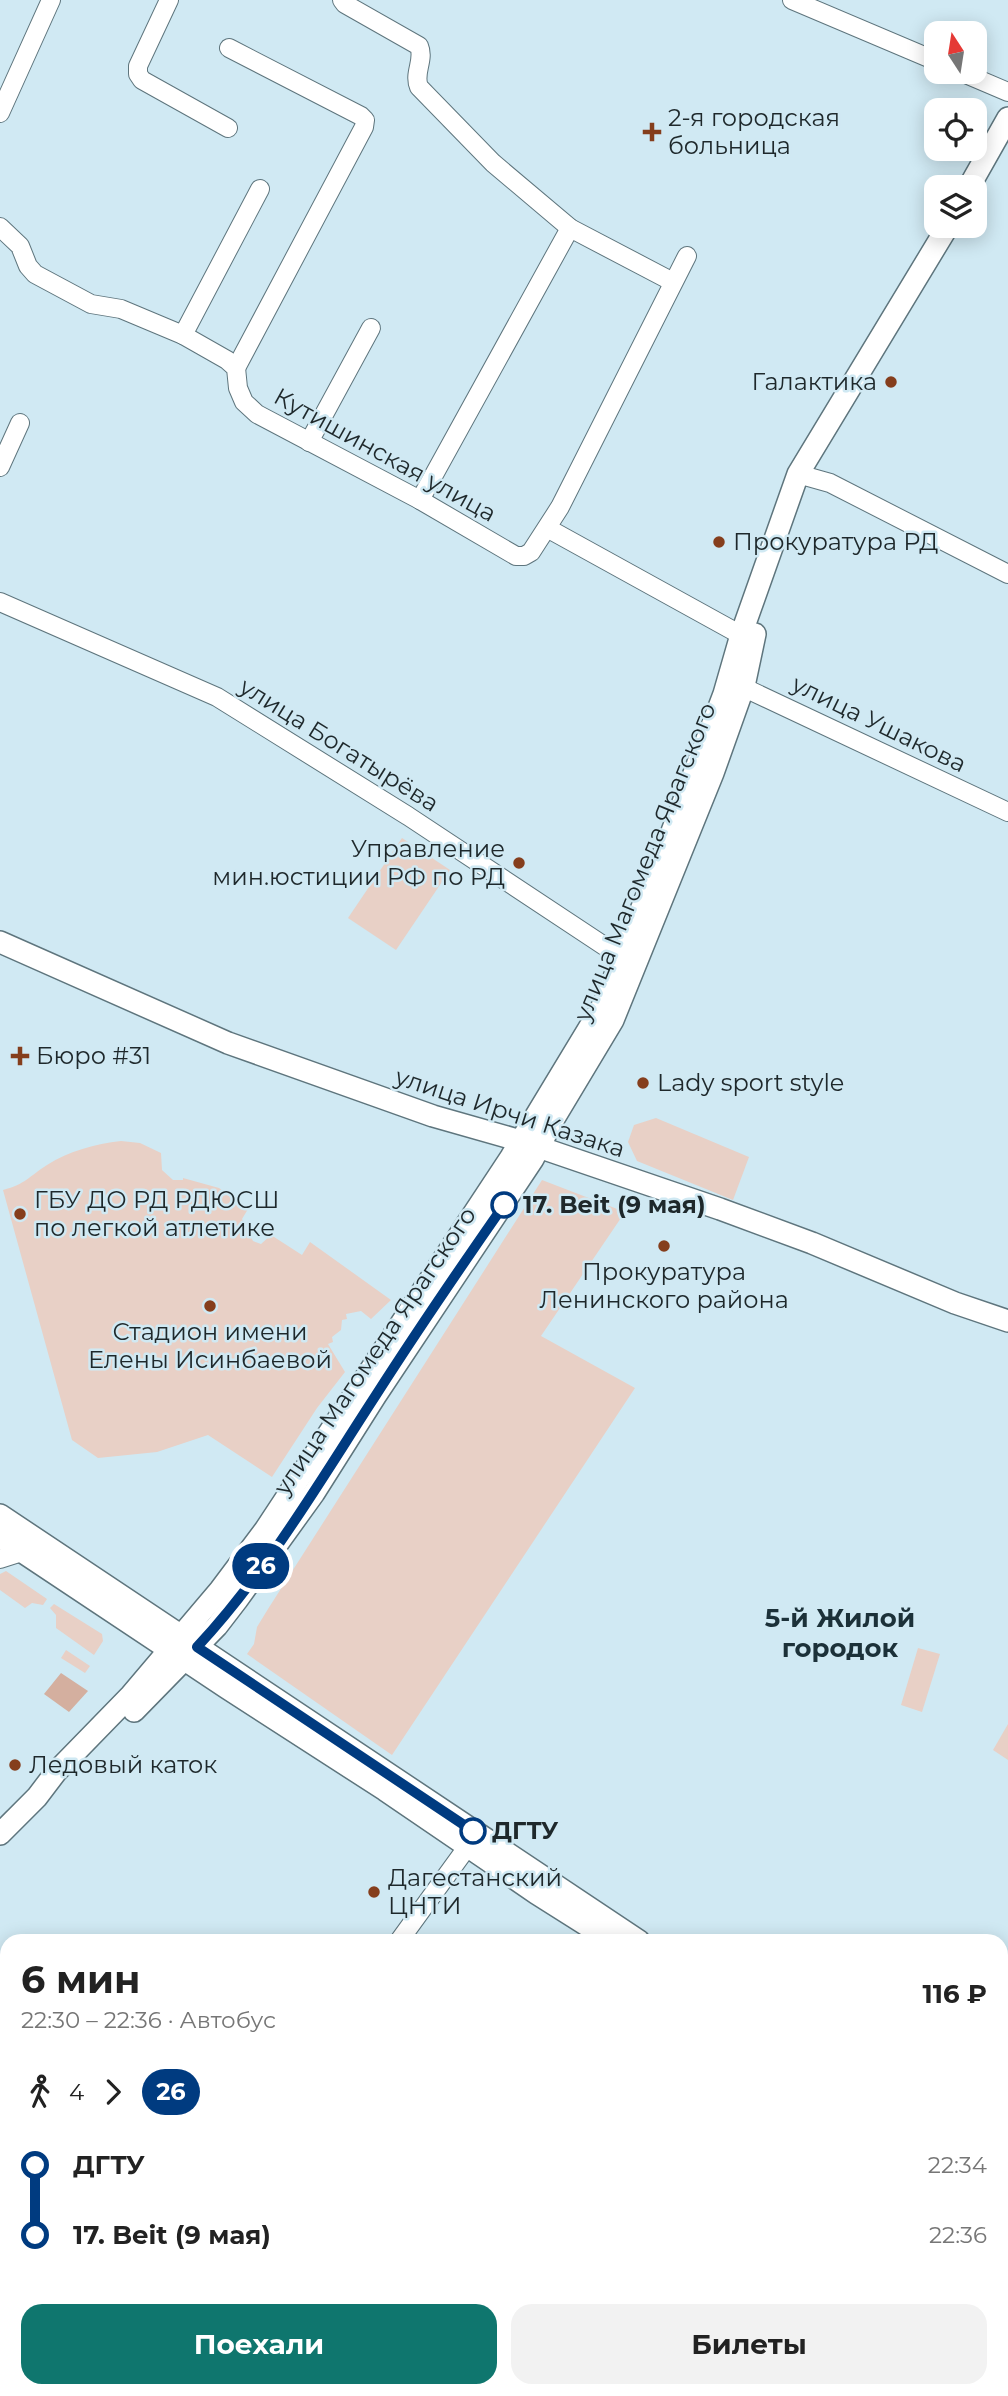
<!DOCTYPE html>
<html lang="ru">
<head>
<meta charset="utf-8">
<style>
	body { margin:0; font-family:Montserrat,sans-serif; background:#f2f2f2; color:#222; height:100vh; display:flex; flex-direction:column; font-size:26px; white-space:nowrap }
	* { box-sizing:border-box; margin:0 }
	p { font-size:23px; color:#767676 }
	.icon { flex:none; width:38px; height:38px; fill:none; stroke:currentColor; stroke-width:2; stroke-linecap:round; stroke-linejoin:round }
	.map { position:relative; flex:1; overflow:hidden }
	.sheet { position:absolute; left:0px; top:1934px; width:1008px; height:464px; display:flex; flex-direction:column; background:#fff; border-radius:21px 21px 0 0; box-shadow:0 4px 18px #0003 }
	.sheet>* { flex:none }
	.badge { padding:0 14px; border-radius:23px; font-size:24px; line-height:46px }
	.needle { width:46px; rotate:348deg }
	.fabs { position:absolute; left:924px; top:21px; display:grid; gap:14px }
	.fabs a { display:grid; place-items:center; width:63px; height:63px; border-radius:14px; background:#fff; box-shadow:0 4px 18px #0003; font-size:35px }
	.map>.badge { position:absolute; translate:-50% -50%; box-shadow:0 0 0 4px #fff }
	.legs { display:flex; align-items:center; gap:10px; height:77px; padding:0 21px; font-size:23px }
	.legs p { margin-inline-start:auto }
	.headline { display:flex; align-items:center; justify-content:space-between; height:119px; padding:0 21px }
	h1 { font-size:38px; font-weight:700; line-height:52px }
	.action { display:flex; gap:14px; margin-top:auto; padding:14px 21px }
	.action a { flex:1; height:80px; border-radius:21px; background:#0f766e; color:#fff; font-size:28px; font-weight:700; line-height:80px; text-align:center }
	.action a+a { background:#f2f2f2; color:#222 }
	ul { padding:0 21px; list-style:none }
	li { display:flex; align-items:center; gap:24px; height:70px; font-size:26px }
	li i { display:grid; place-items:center; width:10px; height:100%; margin:0 9px; background:currentColor }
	li i::after { content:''; width:18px; height:18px; margin:-9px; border:5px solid; border-radius:50%; background:#fff }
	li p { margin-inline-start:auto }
	li:first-child i { background:linear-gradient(#0000 50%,currentColor 0) }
	li:last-child i { background:linear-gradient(currentColor 50%,#0000 0) }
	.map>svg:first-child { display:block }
	.green { fill:#e8d0c6 }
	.water { fill:#d4af9f }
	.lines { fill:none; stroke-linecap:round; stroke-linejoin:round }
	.minor-casing { stroke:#5e757d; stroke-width:20 }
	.major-casing { stroke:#5e757d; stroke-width:24 }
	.minor { stroke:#fff; stroke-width:18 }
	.major { stroke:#fff; stroke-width:21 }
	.line-1-casing { stroke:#fff; stroke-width:16 }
	.line-1 { stroke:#003b80; stroke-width:10 }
	.poi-dot { fill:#853e1c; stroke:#d0e9f3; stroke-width:2.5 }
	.stop-1-dot { fill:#fff; stroke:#003b80; stroke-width:3.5 }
	.labels { text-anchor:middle; stroke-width:5; stroke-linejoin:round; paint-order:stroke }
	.poi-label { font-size:24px; fill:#1e282b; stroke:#d0e9f3; text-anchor:start }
	.street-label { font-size:24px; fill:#1e282b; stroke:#d0e9f3 }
	.stop-label { font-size:24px; font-weight:bold; fill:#1e282b; stroke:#d0e9f3; text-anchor:start }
	.neighbourhood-label { font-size:26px; font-weight:bold; fill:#1c3139; stroke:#d0e9f3 }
</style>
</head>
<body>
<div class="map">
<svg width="1008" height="2396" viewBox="0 0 1008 2396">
	<rect width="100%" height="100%" fill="#d0e9f3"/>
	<g class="green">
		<path d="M402,838l48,32 -54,80 -48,-32z"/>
		<path d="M656,1118l93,39 -16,43 -96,-39 -9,-19 6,-17z"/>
		<path d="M121,1141l19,2 21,10 1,17 11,10h10v-2l36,10 29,21 -6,10 11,22 8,3 10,-9 31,20 8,-13 81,58 -20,19 -10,-8 -15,3 1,5 -5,1 -1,10 -9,7 1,5 -5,2 17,28 -28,36 -45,69 -64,-42 -51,17 -59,6 -26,-18 -69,-250c23,-6 25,-13 44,-25 22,-14 48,-21 74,-24z"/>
		<path d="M542,1180l83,32 -84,124 94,52 -243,367 -145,-101 7,-10 3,-17 11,-18z"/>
		<path d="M6,1571l41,28 -4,6 -11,-2 -7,5 -25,-18v-16z"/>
		<path d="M54,1604l48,30 1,7 -9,14 -38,-27v-13l-6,-7z"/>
		<path d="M918,1648l22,6 -18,58 -21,-7z"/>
		<path d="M66,1650l24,16 -5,7 -24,-15z"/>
		<path d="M1008,1724v36l-15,-10z"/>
		<path d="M542,2390h135v1l-4,5h-135z"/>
		<path d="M698,2391v-1l174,1 -4,5h-174z"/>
	</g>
	<path class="water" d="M61,1673l27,18 -19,21 -25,-18z"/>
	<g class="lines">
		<defs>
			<g id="minor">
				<path d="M169,0l-31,66v8l4,6 86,48"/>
				<path d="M342,0l3,4 74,42c6,14 -6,27 0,41l74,76 77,65 103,54"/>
				<path d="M792,0l144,61"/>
				<path d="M229,48l132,68 4,4 -1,7 -128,241"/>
				<path d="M961,72l47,20"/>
				<path d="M0,113l51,-113"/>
				<path d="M0,227l20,19 8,20 7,8 56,30 30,5 62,26 44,25 9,8 2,20 6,14 13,12 163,86 96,56h8l7,-4 29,-45 127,-251"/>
				<path d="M183,335l77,-146"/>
				<path d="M309,442l62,-114"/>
				<path d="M0,467l20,-44"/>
				<path d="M798,474l32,9 178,91"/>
				<path d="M420,500l150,-272"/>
				<path d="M547,528l194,107 12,1"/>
				<path d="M0,602l217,95 191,119 225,149"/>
				<path d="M732,682l276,130"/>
				<path d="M0,1559l22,-7"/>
				<path d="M399,1941l69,-95"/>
				<path d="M1001,2040l7,-10"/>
				<path d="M69,2396l4,-6"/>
			</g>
			<g id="major">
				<path d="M969,187l39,-69"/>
				<path d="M0,942l228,101 205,73 88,25 199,68 92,34 143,60 53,18"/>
				<path d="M0,1515l639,426"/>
				<path d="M0,1537l227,151 158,102 151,103 76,48"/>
				<path d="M134,1711l83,-85 20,-26 77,-107 62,-98 157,-236 20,-39 60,-100 100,-247 31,-87 11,-52"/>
				<path d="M0,1834l37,-37 19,-25 75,-77 89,-105 45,-60 246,-373 92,-152 62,-155 59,-156 17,-59 57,-161 150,-248"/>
				<path d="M1001,2182l7,4"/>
				<path d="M1001,2200l7,4"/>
				<path d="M0,2367l7,4"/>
				<path d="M13,2390l8,6"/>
				<path d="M36,2390l8,6"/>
			</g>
		</defs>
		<use href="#minor" class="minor-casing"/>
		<use href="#major" class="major-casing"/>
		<use href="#minor" class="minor"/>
		<use href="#major" class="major"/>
	</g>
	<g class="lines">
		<defs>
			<path id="line-1" d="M473,1831l-276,-184c70,-75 123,-166 179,-252 41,-64 84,-127 128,-190"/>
		</defs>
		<use href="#line-1" class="line-1-casing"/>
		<use href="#line-1" class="line-1"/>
	</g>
	<g class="poi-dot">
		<path d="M648.5 121.5h7v7h7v7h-7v7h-7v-7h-7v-7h7z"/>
		<circle cx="891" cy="382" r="7"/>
		<circle cx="719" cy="542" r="7"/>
		<circle cx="519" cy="863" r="7"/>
		<path d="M16.5 1045.5h7v7h7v7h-7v7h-7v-7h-7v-7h7z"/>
		<circle cx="643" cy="1083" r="7"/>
		<circle cx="20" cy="1214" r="7"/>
		<circle cx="664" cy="1246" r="7"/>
		<circle cx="210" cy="1306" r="7"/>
		<circle cx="15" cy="1765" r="7"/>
		<circle cx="374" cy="1892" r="7"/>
	</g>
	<g class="stop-1-dot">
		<circle cx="504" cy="1205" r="12"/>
		<circle cx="473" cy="1831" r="12"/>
	</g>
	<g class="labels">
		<g class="poi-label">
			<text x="668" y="126">2-я городская<tspan x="668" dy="28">больница</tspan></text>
			<text x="877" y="390" text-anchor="end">Галактика</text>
			<text x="733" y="550">Прокуратура РД</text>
			<text x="505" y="857" text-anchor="end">Управление<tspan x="505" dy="28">мин.юстиции РФ по РД</tspan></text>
			<text x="36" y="1064">Бюро #31</text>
			<text x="657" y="1091">Lady sport style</text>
			<text x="34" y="1208">ГБУ ДО РД РДЮСШ<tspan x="34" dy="28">по легкой атлетике</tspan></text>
			<text x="664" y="1280" text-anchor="middle">Прокуратура<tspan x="664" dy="28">Ленинского района</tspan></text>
			<text x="210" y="1340" text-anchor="middle">Стадион имени<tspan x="210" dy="28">Елены Исинбаевой</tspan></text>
			<text x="29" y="1773">Ледовый каток</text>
			<text x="388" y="1886">Дагестанский<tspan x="388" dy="28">ЦНТИ</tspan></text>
		</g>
		<g class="street-label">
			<text transform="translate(385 455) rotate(29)" y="8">Кутишинская улица</text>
			<text transform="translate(879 724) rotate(26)" y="8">улица Ушакова</text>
			<text transform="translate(339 745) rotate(32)" y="8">улица Богатырёва</text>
			<text transform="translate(645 862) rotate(-68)" y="8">улица Магомеда Ярагского</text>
			<text transform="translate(510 1113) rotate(18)" y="8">улица Ирчи Казака</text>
			<text transform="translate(375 1351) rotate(-56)" y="8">улица Магомеда Ярагского</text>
		</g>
		<g class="stop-label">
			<text x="523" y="1213">17. Beit (9 мая)</text>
			<text x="492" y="1839">ДГТУ</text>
		</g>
		<g class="neighbourhood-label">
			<text x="840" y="1627">5-й Жилой<tspan x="840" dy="30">городок</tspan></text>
		</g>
	</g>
</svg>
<div class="fabs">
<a><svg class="needle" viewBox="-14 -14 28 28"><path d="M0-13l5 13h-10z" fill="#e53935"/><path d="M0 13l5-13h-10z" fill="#767676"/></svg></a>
<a><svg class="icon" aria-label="locate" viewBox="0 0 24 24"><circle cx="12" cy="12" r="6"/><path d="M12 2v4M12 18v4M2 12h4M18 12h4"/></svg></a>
<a><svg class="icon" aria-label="layers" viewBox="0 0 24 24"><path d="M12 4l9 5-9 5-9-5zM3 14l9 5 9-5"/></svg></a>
</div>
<b class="badge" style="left:261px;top:1566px;background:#003b80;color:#fff">26</b>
<section class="sheet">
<div class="headline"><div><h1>6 мин</h1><p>22:30 – 22:36 · Автобус</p></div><b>116 ₽</b></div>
<div class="legs"><svg class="icon" aria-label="walk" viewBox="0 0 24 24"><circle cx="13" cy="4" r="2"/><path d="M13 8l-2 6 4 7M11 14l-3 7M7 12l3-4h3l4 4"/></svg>4<svg class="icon" aria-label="forward" viewBox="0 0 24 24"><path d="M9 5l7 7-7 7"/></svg><b class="badge" style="background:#003b80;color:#fff">26</b></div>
<ul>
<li><i style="color:#003b80"></i><b>ДГТУ</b><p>22:34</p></li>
<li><i style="color:#003b80"></i><b>17. Beit (9 мая)</b><p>22:36</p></li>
</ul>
<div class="action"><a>Поехали</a><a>Билеты</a></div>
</section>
</div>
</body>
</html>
